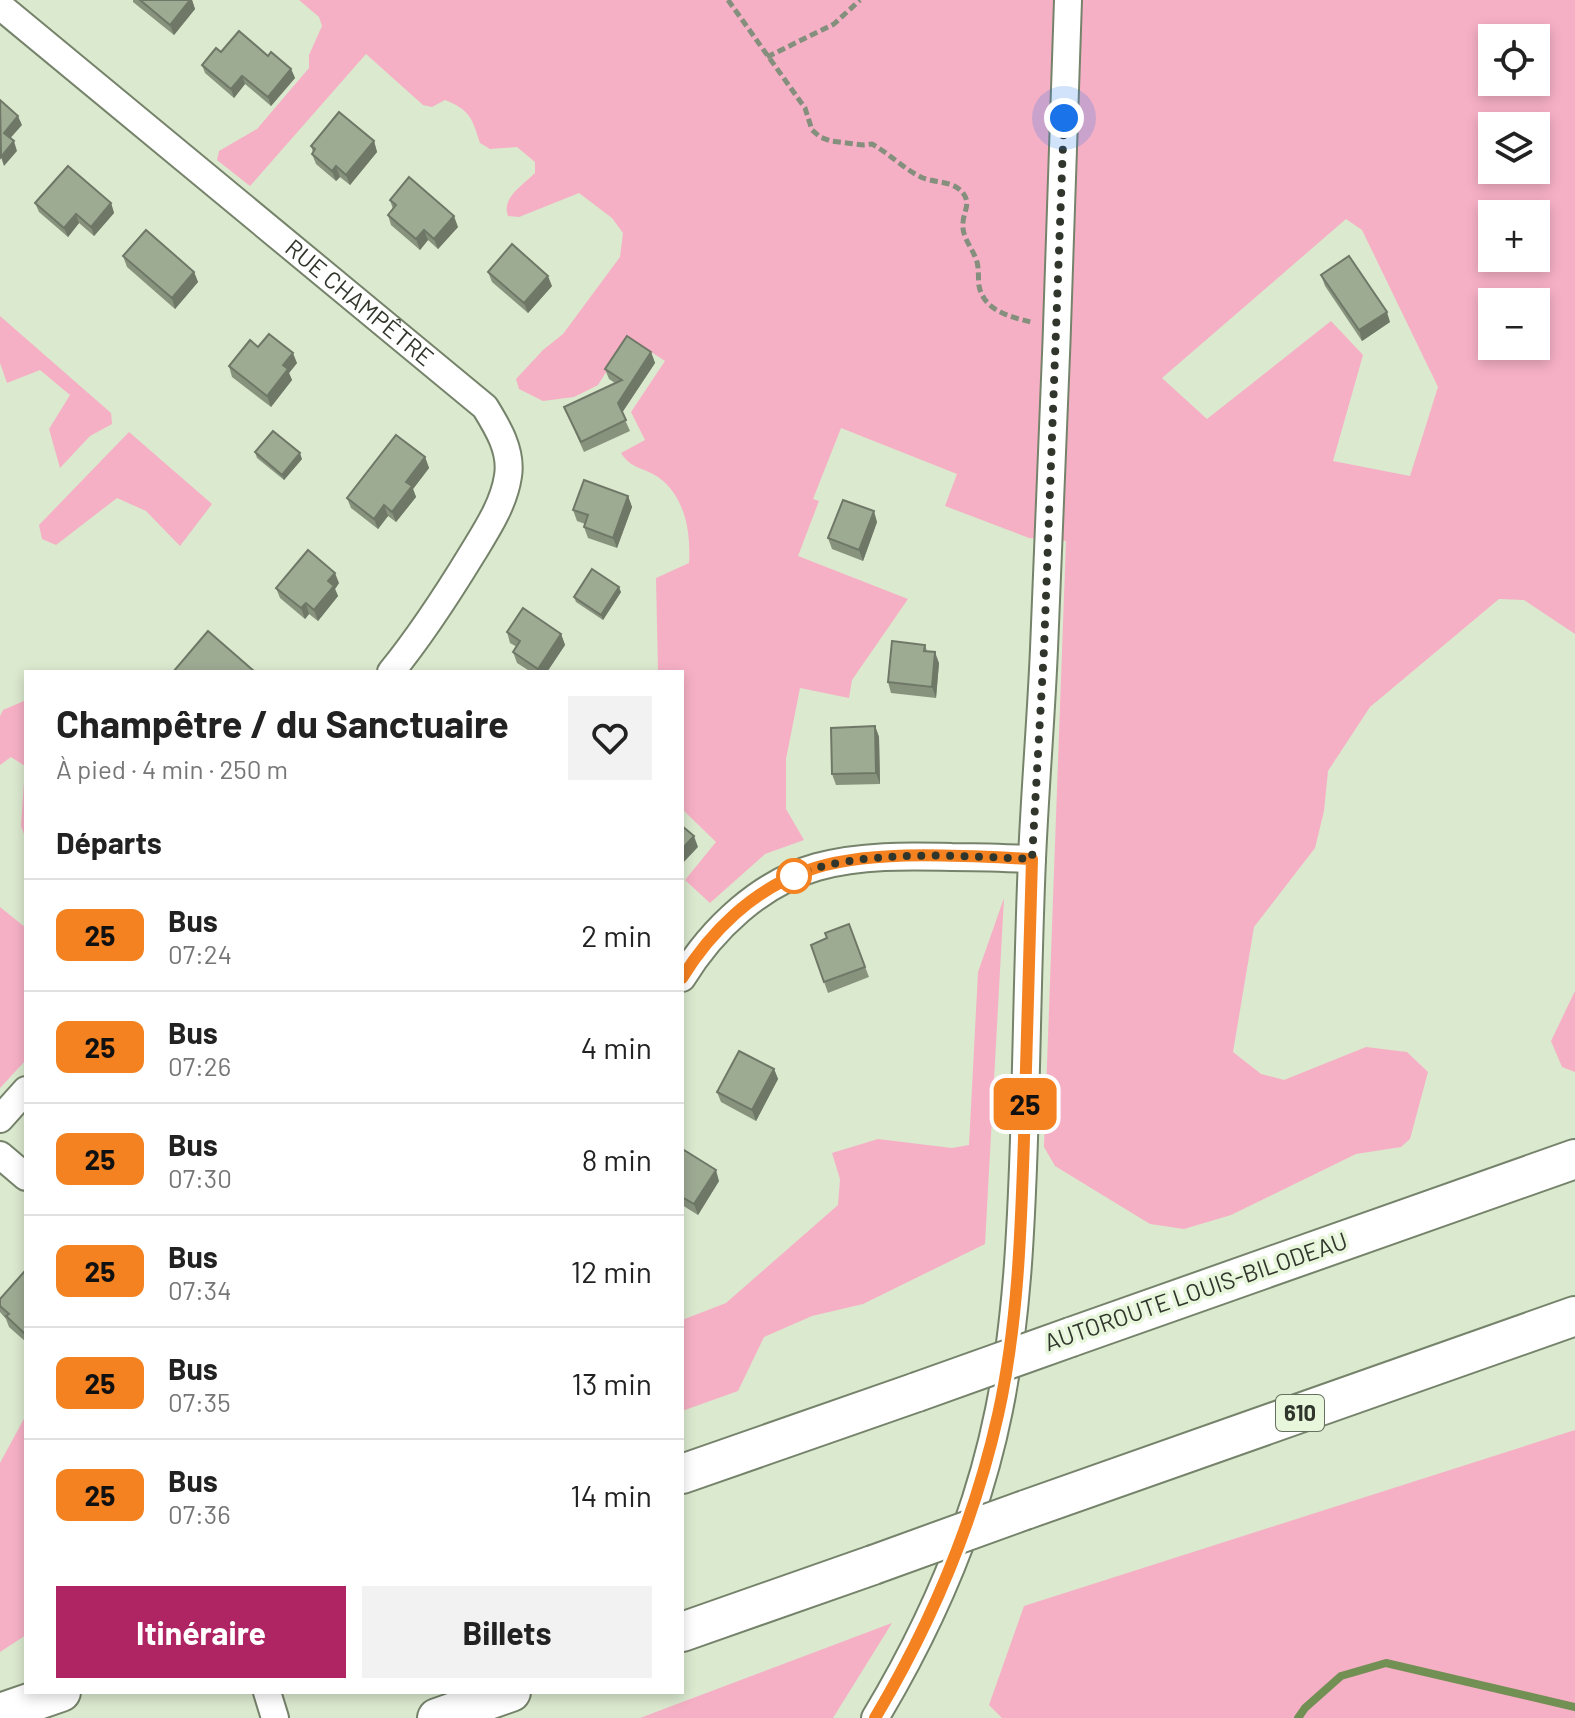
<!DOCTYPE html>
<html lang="fr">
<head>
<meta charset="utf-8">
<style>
	body { margin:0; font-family:Barlow,sans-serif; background:#f2f2f2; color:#222; height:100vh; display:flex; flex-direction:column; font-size:30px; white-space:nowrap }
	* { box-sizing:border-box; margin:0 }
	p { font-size:26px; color:#767676 }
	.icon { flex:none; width:44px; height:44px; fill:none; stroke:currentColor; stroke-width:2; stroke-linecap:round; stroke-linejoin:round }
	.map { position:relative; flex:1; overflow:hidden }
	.sheet { position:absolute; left:24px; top:670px; width:660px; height:1024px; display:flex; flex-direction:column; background:#fff; border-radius:0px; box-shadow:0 4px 12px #0003 }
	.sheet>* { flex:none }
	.badge { padding:0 16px; border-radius:12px; font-size:28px; line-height:52px }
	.controls { position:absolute; left:1478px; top:24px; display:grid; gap:16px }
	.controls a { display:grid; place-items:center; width:72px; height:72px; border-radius:0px; background:#fff; box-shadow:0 4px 12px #0003; font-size:40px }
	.you { position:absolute; width:40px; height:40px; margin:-20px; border:6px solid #fff; border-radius:50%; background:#1a73e8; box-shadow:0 0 0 12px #1a73e833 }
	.map>.badge { position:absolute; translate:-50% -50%; box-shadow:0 0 0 4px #fff }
	h2 { padding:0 32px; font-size:30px; line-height:72px }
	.round { display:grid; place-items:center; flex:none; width:84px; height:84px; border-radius:0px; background:#f2f2f2 }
	.overview { display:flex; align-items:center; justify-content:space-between; height:136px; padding:0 32px }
	h1 { font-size:38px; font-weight:700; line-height:60px }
	.action { display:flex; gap:16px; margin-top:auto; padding:16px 32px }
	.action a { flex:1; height:92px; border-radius:0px; background:#af2463; color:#fff; font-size:32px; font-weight:700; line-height:92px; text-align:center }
	.action a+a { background:#f2f2f2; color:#222 }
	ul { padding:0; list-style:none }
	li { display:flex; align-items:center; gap:24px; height:112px; padding:0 32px; border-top:2px solid #e0e0e0 }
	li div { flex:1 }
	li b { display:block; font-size:30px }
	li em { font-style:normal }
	li .badge { min-width:88px; font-weight:700; text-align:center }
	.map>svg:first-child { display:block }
	.green { fill:#f6b0c5; fill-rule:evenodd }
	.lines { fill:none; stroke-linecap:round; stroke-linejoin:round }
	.stream { stroke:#728f54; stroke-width:8 }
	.minor-casing { stroke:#76836b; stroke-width:30 }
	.highway-casing { stroke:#76836b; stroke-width:42 }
	.path { stroke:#858f7d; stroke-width:5; stroke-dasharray:8 4; stroke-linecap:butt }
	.minor { stroke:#fff; stroke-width:26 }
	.highway { stroke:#fff; stroke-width:38 }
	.highway-bridge-casing { stroke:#76836b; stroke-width:42; stroke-linecap:butt }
	.highway-bridge { stroke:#fff; stroke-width:38 }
	.wall { fill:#88937e }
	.shaded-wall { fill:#6f7867 }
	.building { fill:#9eab93; stroke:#6f7867; stroke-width:2 }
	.line-casing { stroke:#fff; stroke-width:18 }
	.line { stroke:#f58220; stroke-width:12 }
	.walk { stroke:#31362c; stroke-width:8; stroke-dasharray:0 14.4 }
	.stop-dot { fill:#fff; stroke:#f58220; stroke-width:4 }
	.labels { text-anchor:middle; stroke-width:7; stroke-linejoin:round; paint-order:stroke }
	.shield { fill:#e8f6dc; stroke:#687061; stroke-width:2 }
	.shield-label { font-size:22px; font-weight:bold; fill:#31362c }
	.street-label { font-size:24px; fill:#31362c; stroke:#e8f6dc }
</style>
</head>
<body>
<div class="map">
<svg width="1575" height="1718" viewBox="0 0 1575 1718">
	<rect width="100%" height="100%" fill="#dbe9cf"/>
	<g class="green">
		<path d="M299,0h1276v634l-51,-34 -25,-1 -129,108 -42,64 -4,40 -9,37 -61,79 -21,125 28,22 23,6 82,-33 41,5 21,20 -18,67 -9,8 -45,7 -125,61 -47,14 -34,-5 -95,-58 -11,-19 22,-606 -37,-3 -84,-32 12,-32 -116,-46 -28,71 6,2 -21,55 110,43 -56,81 -3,18 -49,-10 -14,71v50l18,31 -39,14 -55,49 -25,-23 31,-38 -34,-33v-137h-24l-2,-94 33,-15c2,-31 -4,-67 -31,-86 -15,-10 -27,-8 -37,-24l24,-13 -14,-28 34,-51 -37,-24 -30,48 -24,12 -31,4 -24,-12 -3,-10 27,-29 20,-16 57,-77 3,-24 -11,-15 -33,-25 -60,24 -11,-1c-7,-18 15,-31 27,-43v-11l-18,-15 -27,2 -10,-6c-8,-25 -10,-33 -35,-43l-13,7 -9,-2 -57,-51 -116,132 -33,-26 2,-9 38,-22 52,-61v-13l13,-29 -3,-9zM1492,38h44v44h-44zM1492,126h44v44h-44zM1492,214h44v44h-44zM1346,219l16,11 76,157 -28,89 -77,-15 30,-106 -32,-34 -124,98 -45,-41zM1492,302h44v44h-44z"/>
		<path d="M0,316l111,97 1,11 -22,12 -30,32 -11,-39 21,-34 -30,-25 -33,13 -7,-20z"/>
		<path d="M129,432l83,72 -32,42 -34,-35 -29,-13 -61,47 -14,-6 -3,-14z"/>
		<path d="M24,701l2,1v137l-5,-13 4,-60 -14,-9 -11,8v-49l3,-6z"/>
		<path d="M1004,898l-19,346 -122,60 -51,12 -48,21 -26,54 -56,20v-91l44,-17 112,-98 2,-26 -8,-26 46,-14 74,9 17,-3 9,-173z"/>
		<path d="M0,907l26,21v132l-26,28z"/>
		<path d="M1575,991v81l-13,-5 -11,-26z"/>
		<path d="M26,1415v220l-26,17v-189z"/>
		<path d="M1575,1430v288h-573l-13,-13 35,-99z"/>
		<path d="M892,1623l-59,95h-193z"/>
	</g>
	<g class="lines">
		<path class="stream" d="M1298,1718l7,-10 36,-32 45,-13 189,44"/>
		<defs>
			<g id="minor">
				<path id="s1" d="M0,6l485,401c13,21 27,44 23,69 -4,28 -22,55 -36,78 -25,41 -51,81 -81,118"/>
				<path d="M682,978c30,-49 78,-95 135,-111 44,-12 90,-11 135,-10 27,0 54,1 80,2"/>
				<path d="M0,1119l26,-29"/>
				<path d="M0,1155l26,22"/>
				<path d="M267,1692l8,26"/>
				<path d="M875,1718c57,-95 102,-199 124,-308 18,-89 22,-180 25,-271 3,-93 4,-187 8,-280 3,-70 9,-140 12,-210 10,-216 17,-433 24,-649"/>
			</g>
			<g id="highway">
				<path d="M1071,1337l504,-178"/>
				<path d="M682,1474l235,-82"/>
				<path d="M1025,1510l550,-194"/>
				<path d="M682,1632l191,-67"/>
				<path d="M0,1713l61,-21"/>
				<path d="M437,1718l74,-26"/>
			</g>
		</defs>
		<use href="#minor" class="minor-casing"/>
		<use href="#highway" class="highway-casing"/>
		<g class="path">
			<path d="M728,0l77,108 7,22 8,7 11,4 32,4 9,-1c18,10 33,26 51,34 13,5 31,3 40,15 8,10 1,18 0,29 -2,15 10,26 14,40 2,7 1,16 2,24 5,25 32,31 52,36"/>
			<path d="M767,57l67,-33 26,-24"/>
		</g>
		<use href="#minor" class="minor"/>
		<use href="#highway" class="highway"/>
		<defs>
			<g id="highway-bridge">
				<path d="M917,1392l154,-55"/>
				<path d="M873,1565l152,-55"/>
			</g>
		</defs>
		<use href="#highway-bridge" class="highway-bridge-casing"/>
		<use href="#highway-bridge" class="highway-bridge"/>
	</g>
	<g class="wall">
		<path d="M133,0h59l3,9 -21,26 -41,-33z"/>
		<path d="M221,52l47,4 23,13 4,9 -24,28 -26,-22 -11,14 -29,-25 -3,-8z"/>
		<path d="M374,141l3,11 -27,33 -10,-8 -4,4 -20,-17 -4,-10 1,-2 -2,-6z"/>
		<path d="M390,200l68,27 -20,22 -10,-9 -8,10 -29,-25 -3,-10 5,-6z"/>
		<path d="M35,203h76l3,10 -20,23 -15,-13 -11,14 -29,-25z"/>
		<path d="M123,256l71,16 4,10 -23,27 -48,-42z"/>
		<path d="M488,272l64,14 -24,27 -36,-31z"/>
		<path d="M1321,275l69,47 -28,19 -37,-55z"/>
		<path d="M258,347l39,16 -8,10 3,7 -21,27 -39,-30 -3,-11z"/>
		<path d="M651,352l4,11 -33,50 8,18 -46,21 -20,-45 51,-24 -6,-4 -4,-10z"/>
		<path d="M255,452l47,7 -18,21 -27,-22z"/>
		<path d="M425,457l4,11 -16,21 3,8 -20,25 -8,-6 -10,13 -27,-21 -4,-10z"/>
		<path d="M628,496l4,11 -15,41 -29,-10 -4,-11 1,-3 -8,-3 -4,-11z"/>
		<path d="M877,522l-14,39 -31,-12 -4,-11z"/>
		<path d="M339,583l-4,6 3,7 -20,25 -9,-7 -4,5 -25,-21 -4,-10z"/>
		<path d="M621,592l-18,28 -27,-18 -2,-5z"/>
		<path d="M507,632l54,2 4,11 -18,27h-16l-14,-9 -4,-11 4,-5 -7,-4z"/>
		<path d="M925,645l2,6 12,12 -3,35 -45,-5 -3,-11z"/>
		<path d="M875,726l4,11 1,47 -44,1 -4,-11z"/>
		<path d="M849,924l20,53 -41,16 -17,-48 16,-7z"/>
		<path d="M774,1069l4,10 -22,42 -35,-19 -4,-10z"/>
		<path d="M682,1153l37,28 -21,34 -16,-10z"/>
		<path d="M26,1274v68l-17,-15 -3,-8 -6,-7v-13z"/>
	</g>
	<g class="shaded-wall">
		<path d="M190,0h2l3,9 -21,26 -4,-10z"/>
		<path d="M291,69l4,9 -24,28 -3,-9z"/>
		<path d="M242,76l3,8 -11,14 -3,-9z"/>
		<path d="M18,116l4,9 -15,17 -3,-9z"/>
		<path d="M14,141l3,10 -13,15 -3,-9z"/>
		<path d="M374,141l3,11 -27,33 -4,-10z"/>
		<path d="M336,166l4,11 -4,4 -4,-10z"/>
		<path d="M111,203l3,10 -20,23 -3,-9z"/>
		<path d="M76,214l3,9 -11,14 -4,-9z"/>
		<path d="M454,216l4,11 -20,22 -4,-10z"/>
		<path d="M424,230l4,10 -8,10 -4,-11z"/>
		<path d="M194,272l4,10 -23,27 -3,-11z"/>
		<path d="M548,276l4,10 -24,27 -4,-10z"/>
		<path d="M1387,312l3,10 -28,19 -3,-11z"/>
		<path d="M651,352l4,11 -34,51 -3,-11z"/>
		<path d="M293,353l4,10 -8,10 3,7 -21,27 -4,-11 16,-31z"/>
		<path d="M300,453l2,6 -18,21 -2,-5z"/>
		<path d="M425,457l4,11 -16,21 3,8 -20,25 -4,-10 14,-30z"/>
		<path d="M628,496l4,11 -15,41 -4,-10z"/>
		<path d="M384,505l4,11 -10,13 -4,-10z"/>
		<path d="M874,511l3,11 -14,39 -4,-11z"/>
		<path d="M335,573l4,10 -4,6 3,7 -20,25 -4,-11 14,-29z"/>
		<path d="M619,587l2,5 -18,28 -2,-5z"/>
		<path d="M306,603l3,11 -4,5 -4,-11z"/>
		<path d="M561,634l4,11 -18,27h-8l-1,-3z"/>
		<path d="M935,652l4,11 -3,35 -4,-11z"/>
		<path d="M875,726l4,11 1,47 -4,-11z"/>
		<path d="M694,836l4,11 -16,17v-15z"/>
		<path d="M774,1069l4,10 -22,42 -4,-11z"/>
		<path d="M716,1170l3,11 -21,34 -4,-11z"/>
	</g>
	<g class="building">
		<path d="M140,0h50l-20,25z"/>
		<path d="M239,31l29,25 3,-4 20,17 -23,28 -26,-21 -11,13 -29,-24 14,-17 5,4z"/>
		<path d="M0,100l18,16 -14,17 10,8 -13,16z"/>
		<path d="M339,112l35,29 -28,34 -10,-9 -4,5 -20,-17 3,-5 -4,-3z"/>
		<path d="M68,166l43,37 -20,24 -15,-13 -12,14 -29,-25z"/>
		<path d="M409,177l45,39 -20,23 -10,-9 -8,9 -28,-24 8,-10 -6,-5z"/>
		<path d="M146,230l48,42 -22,26 -49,-42z"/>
		<path d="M512,244l36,32 -24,27 -36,-31z"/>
		<path d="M1349,256l38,56 -28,18 -38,-55z"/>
		<path d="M269,334l24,19 -10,12 5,4 -21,27 -38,-30 21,-26 8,7z"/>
		<path d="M627,336l24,16 -33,51 8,17 -45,22 -17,-35 58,-27 -17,-11z"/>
		<path d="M273,431l27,22 -18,22 -27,-23z"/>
		<path d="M396,435l29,22 -19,25 6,4 -20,26 -8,-7 -10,14 -27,-21z"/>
		<path d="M584,480l44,16 -15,42 -29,-11 4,-12 -15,-5z"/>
		<path d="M843,500l31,11 -15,39 -31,-12z"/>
		<path d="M308,550l27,23 -7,8 6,5 -20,24 -8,-7 -5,5 -25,-20z"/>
		<path d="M592,569l27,18 -18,28 -27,-18z"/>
		<path d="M523,608l38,26 -23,35 -25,-17 7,-11 -13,-9z"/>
		<path d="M208,631l47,41h-82z"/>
		<path d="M892,641l33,4 -1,6 11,1 -3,35 -44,-5z"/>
		<path d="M875,726l1,47 -44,1 -1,-46z"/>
		<path d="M682,826l12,10 -12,13z"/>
		<path d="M849,924l16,43 -41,15 -13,-37 16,-7 -2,-5z"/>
		<path d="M739,1051l35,18 -22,41 -35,-18z"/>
		<path d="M684,1150l32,20 -22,34 -12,-7v-44z"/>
		<path d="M24,1272l2,2v57l-2,2 -18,-17 3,-2 -9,-8v-7z"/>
	</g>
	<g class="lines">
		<defs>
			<path id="line" d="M682,978c29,-47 71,-88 124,-107 61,-23 161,-15 226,-12 -2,93 -5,186 -8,279 -3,92 -6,187 -26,277 -24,107 -67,209 -123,303"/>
		</defs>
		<use href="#line" class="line-casing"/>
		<use href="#line" class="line"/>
		<path class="walk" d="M794,876c66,-28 167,-20 238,-17l12,-210 20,-531"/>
	</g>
	<circle class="stop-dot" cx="794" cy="876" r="16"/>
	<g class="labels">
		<rect class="shield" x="1276" y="1395" width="48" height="36" rx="6"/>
		<g class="shield-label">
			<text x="1300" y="1421">610</text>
		</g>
		<g class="street-label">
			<text dy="8" stroke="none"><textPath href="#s1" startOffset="466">RUE CHAMPÊTRE</textPath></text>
			<text transform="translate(1196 1292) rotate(-19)" y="8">AUTOROUTE LOUIS-BILODEAU</text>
		</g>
	</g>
</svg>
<div class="controls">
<a><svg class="icon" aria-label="locate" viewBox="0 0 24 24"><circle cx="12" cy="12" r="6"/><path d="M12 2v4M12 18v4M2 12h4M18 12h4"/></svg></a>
<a><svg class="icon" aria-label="layers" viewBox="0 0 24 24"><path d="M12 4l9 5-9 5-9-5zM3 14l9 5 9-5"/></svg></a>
<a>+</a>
<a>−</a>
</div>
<div class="you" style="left:1064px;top:118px"></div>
<b class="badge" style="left:1025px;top:1104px;background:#f58220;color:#111">25</b>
<section class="sheet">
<div class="overview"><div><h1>Champêtre / du Sanctuaire</h1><p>À pied · 4 min · 250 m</p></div><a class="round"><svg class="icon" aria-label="heart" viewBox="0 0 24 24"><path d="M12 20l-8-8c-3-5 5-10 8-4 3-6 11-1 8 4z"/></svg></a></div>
<h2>Départs</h2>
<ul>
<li><span class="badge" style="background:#f58220;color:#111">25</span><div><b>Bus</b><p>07:24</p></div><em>2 min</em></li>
<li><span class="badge" style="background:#f58220;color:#111">25</span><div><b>Bus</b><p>07:26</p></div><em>4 min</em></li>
<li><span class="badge" style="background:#f58220;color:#111">25</span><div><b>Bus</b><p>07:30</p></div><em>8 min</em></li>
<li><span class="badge" style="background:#f58220;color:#111">25</span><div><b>Bus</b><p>07:34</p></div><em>12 min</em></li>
<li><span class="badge" style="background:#f58220;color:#111">25</span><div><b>Bus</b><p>07:35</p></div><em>13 min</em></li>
<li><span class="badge" style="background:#f58220;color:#111">25</span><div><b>Bus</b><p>07:36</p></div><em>14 min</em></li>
</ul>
<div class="action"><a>Itinéraire</a><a>Billets</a></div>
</section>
</div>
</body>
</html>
